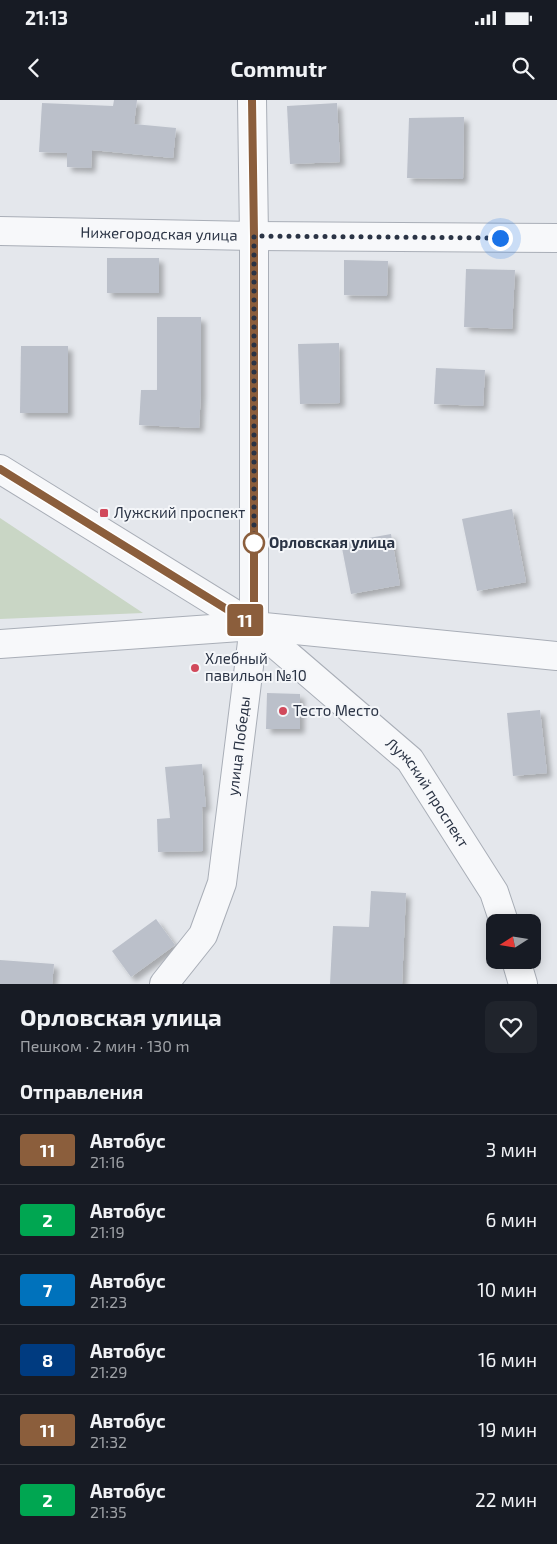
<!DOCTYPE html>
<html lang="ru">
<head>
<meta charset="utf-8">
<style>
	body { margin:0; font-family:"Exo 2",sans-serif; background:#20242c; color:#f1f3f6; height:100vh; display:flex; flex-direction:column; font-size:19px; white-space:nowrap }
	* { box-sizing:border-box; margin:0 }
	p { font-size:16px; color:#9ea1a6 }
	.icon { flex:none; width:28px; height:28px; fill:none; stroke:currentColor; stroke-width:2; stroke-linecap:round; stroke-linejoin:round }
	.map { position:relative; height:884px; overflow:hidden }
	.side { display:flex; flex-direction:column; background:#171b24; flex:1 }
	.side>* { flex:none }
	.badge { padding:0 10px; border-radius:4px; font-size:18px; line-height:32px }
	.needle { width:32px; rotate:258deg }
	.controls { position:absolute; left:486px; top:814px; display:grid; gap:10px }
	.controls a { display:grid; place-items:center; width:55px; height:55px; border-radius:10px; background:#171b24; box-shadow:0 2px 12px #0003; font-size:25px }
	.you { position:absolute; width:25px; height:25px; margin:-12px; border:4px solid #fff; border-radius:50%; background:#1a73e8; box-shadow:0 0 0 8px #1a73e833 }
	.map>.badge { position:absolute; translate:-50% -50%; box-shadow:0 0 0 2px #fff }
	h2 { padding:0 20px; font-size:19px; line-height:45px }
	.round { display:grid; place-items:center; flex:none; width:52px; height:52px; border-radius:10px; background:#20242c }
	.head { display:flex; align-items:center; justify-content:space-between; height:85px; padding:0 20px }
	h1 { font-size:24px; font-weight:700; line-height:38px }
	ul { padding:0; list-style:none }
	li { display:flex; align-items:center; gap:15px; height:70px; padding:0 20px; border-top:1px solid #363941 }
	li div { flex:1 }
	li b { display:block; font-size:19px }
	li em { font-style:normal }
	li .badge { min-width:55px; font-weight:700; text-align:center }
	.status { display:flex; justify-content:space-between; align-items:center; height:35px; padding:0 25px; background:#171b24; direction:ltr }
	.status svg { height:14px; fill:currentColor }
	header { display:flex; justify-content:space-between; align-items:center; height:65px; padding:0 20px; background:#171b24; font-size:22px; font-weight:700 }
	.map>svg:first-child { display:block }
	.green { fill:#c9d6c5 }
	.building { fill:#bbc0ca; filter:url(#shadow) }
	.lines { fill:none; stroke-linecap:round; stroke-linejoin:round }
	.minor-casing { stroke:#a9aeb7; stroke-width:30 }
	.tertiary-casing { stroke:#a9aeb7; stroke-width:30 }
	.minor { stroke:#f7f8fa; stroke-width:28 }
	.tertiary { stroke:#f7f8fa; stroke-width:28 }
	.line-casing { stroke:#fff; stroke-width:11 }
	.line { stroke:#8b5e3c; stroke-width:8 }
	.walk { stroke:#2b3445; stroke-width:5; stroke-dasharray:0 9 }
	.poi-dot { fill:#d1495b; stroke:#f4f6f9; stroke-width:2 }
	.stop-dot { fill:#fff; stroke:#8b5e3c; stroke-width:2.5 }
	.labels { text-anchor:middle; stroke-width:4; stroke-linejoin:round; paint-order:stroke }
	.street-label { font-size:15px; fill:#2b3445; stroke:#f4f6f9 }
	.poi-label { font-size:15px; fill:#2b3445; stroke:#f4f6f9; text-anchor:start }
	.stop-label { font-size:15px; font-weight:bold; fill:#2b3445; stroke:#f4f6f9; text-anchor:start }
</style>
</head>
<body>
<div class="status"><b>21:13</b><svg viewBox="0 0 49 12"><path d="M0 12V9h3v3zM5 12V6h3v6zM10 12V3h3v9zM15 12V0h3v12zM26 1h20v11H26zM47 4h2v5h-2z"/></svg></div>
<header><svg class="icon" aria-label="back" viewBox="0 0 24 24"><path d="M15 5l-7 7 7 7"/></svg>Commutr<svg class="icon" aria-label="search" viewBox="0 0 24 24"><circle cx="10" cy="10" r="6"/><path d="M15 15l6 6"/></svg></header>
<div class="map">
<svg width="557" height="884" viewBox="0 0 557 884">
	<defs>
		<filter id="shadow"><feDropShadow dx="4.5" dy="4.5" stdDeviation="2.5" flood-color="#0004"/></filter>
	</defs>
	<rect width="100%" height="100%" fill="#e4e7ec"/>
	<path class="green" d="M0,418l143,95 -143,6z"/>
	<g class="building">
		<path d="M114,0h23l-3,24 42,4 -3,30 -81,-8 -1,18 -24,-1v-14l-28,-1 3,-49 71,3z"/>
		<path d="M337,3l3,59 -50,2 -3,-58z"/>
		<path d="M464,17l-1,62 -56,-1 2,-60z"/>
		<rect x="107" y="158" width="52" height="35"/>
		<path d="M344,160l44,1 -1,35 -43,-1z"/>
		<path d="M466,169l49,1 -3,59 -48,-2z"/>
		<path d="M157,217h44v75l-2,36 -60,-3 2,-35h16z"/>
		<path d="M339,243l1,60 -40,1 -2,-60z"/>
		<path d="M21,246h47v67h-48z"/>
		<path d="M436,268l49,2 -2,36 -49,-2z"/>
		<path d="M512,409l14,73 -49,9 -15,-72z"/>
		<path d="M391,434l9,51 -49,9 -10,-51z"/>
		<path d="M267,593l33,1v35h-34z"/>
		<path d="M540,610l7,63 -34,3 -6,-63z"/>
		<path d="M202,664l4,43h-4l1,44 -45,1 -1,-33 13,-1 -5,-51z"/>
		<path d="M371,791l35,2 -4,91h-72l3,-58 36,1z"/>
		<path d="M156,819l19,26 -44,32 -19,-26z"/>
		<path d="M0,860l54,4 -2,20h-52z"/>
	</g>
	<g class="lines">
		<defs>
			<g id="minor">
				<path id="s1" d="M0,131l254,5"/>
				<path id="s2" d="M254,526l156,134 84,132 10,30"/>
				<path d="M0,544l254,-18 303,30"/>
				<path d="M516,860l7,24"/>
				<path id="s3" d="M164,884l39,-49 19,-52 32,-257"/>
			</g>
			<g id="tertiary">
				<path d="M252,0l2,136v390"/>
				<path d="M254,136l303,2"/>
				<path d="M0,369l254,157"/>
			</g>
		</defs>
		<use href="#minor" class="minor-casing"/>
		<use href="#tertiary" class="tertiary-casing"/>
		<use href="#minor" class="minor"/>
		<use href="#tertiary" class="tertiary"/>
	</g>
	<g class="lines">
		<defs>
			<path id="line" d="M0,369l254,157v-390l-2,-136"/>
		</defs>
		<use href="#line" class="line-casing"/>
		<use href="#line" class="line"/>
		<path class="walk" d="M254,443v-307l246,2"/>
	</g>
	<g class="poi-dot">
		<rect x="99" y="408" width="10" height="10" rx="2.5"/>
		<circle cx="195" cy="568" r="5"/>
		<circle cx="283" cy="611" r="5"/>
	</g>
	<circle class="stop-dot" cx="254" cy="443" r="10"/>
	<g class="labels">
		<g class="street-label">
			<text dy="5" stroke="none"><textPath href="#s1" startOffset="159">Нижегородская улица</textPath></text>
			<text dy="5" stroke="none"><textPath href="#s3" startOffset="256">улица Победы</textPath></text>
			<text dy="5" stroke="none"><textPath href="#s2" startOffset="242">Лужский проспект</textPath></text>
		</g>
		<g class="poi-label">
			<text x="114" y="418">Лужский проспект</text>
			<text x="205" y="564">Хлебный<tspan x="205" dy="17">павильон №10</tspan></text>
			<text x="293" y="616">Тесто Место</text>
		</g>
		<g class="stop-label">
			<text x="269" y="448">Орловская улица</text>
		</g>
	</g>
</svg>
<div class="controls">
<a><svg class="needle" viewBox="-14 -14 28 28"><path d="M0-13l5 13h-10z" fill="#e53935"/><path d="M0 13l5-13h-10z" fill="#9ea1a6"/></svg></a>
</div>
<div class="you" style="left:500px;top:138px"></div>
<b class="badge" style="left:245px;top:520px;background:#8b5e3c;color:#fff">11</b>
</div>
<section class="side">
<div class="head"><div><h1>Орловская улица</h1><p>Пешком · 2 мин · 130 m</p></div><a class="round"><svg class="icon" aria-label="heart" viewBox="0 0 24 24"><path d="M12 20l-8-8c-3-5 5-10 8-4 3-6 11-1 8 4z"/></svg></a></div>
<h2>Отправления</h2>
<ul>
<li><span class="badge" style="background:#8b5e3c;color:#fff">11</span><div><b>Автобус</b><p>21:16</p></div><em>3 мин</em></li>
<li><span class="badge" style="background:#00a651;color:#fff">2</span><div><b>Автобус</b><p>21:19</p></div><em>6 мин</em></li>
<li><span class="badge" style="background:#0072bc;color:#fff">7</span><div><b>Автобус</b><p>21:23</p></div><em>10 мин</em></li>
<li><span class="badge" style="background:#003b80;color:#fff">8</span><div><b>Автобус</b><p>21:29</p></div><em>16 мин</em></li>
<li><span class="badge" style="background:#8b5e3c;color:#fff">11</span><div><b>Автобус</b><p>21:32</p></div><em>19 мин</em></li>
<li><span class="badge" style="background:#00a651;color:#fff">2</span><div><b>Автобус</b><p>21:35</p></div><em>22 мин</em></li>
</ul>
</section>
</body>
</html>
